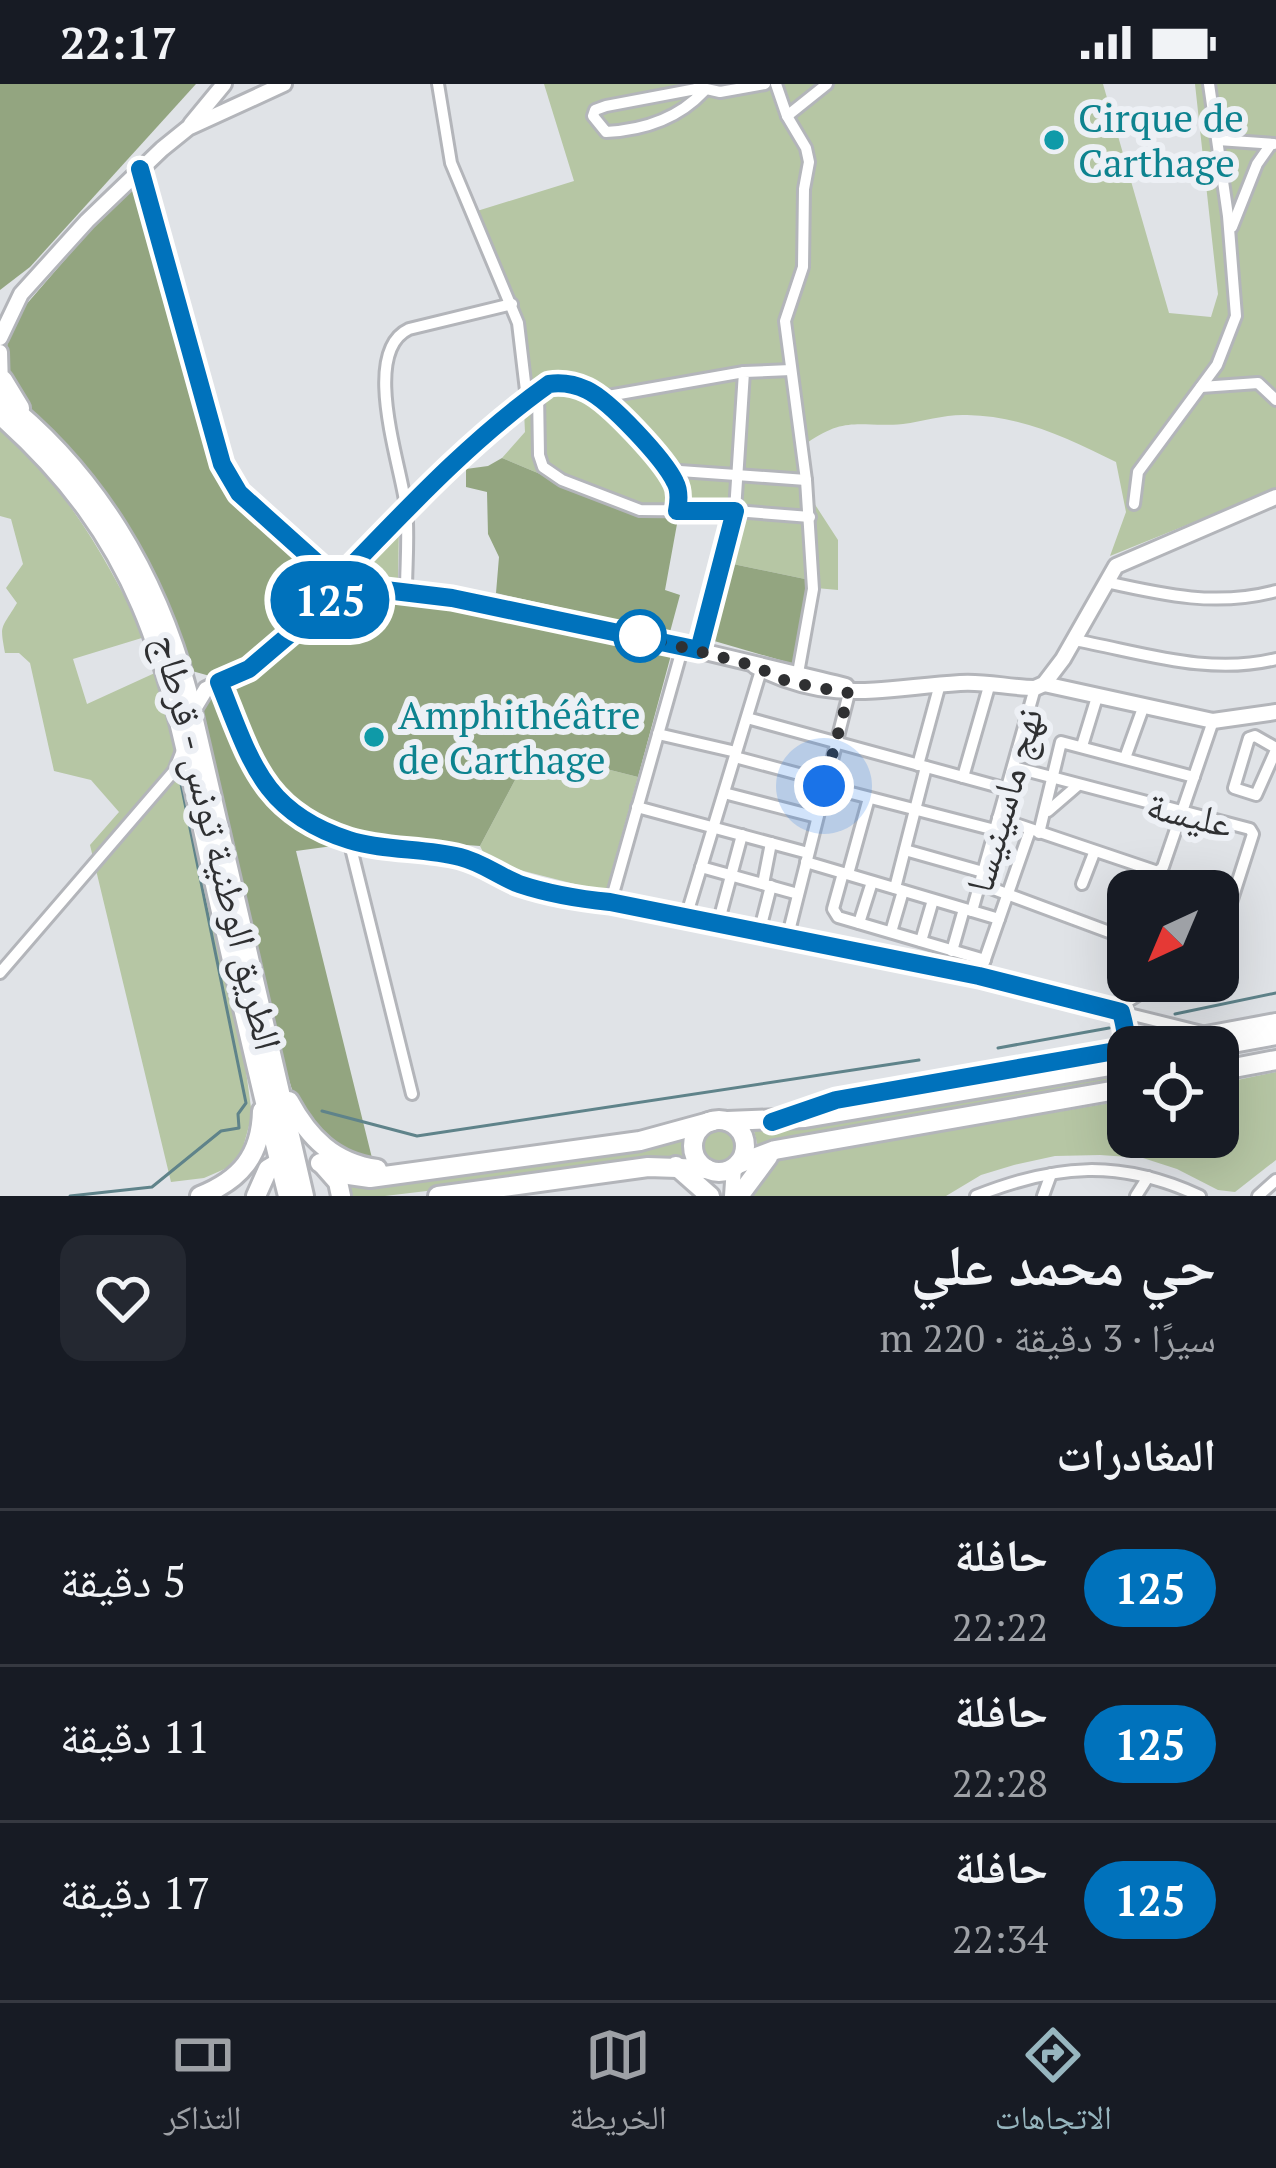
<!DOCTYPE html>
<html lang="ar">
<head>
<meta charset="utf-8">
<style>
	body { margin:0; font-family:"PT Serif","Noto Naskh Arabic",serif; background:#242831; color:#f1f3f6; direction:rtl; height:100vh; display:flex; flex-direction:column; font-size:45px; white-space:nowrap }
	* { box-sizing:border-box; margin:0 }
	p { font-size:39px; color:#9ea1a6 }
	.icon { flex:none; width:66px; height:66px; fill:none; stroke:currentColor; stroke-width:2; stroke-linecap:round; stroke-linejoin:round }
	.map { position:relative; height:1112px; overflow:hidden; direction:ltr }
	.panel { display:flex; flex-direction:column; background:#171b24; flex:1 }
	.panel>* { flex:none }
	.badge { padding:0 24px; border-radius:39px; font-size:42px; line-height:78px }
	.needle { width:78px; rotate:224deg }
	.fabs { position:absolute; left:1107px; top:786px; display:grid; gap:24px }
	.fabs a { display:grid; place-items:center; width:132px; height:132px; border-radius:24px; background:#171b24; box-shadow:0 12px 48px #0002; font-size:60px }
	.you { position:absolute; width:60px; height:60px; margin:-30px; border:9px solid #fff; border-radius:50%; background:#1a73e8; box-shadow:0 0 0 18px #1a73e833 }
	.map>.badge { position:absolute; translate:-50% -50%; box-shadow:0 0 0 6px #fff }
	h2 { padding:0 60px; font-size:45px; line-height:108px }
	.round { display:grid; place-items:center; flex:none; width:126px; height:126px; border-radius:24px; background:#242831 }
	.head { display:flex; align-items:center; justify-content:space-between; height:204px; padding:0 60px }
	h1 { font-size:57px; font-weight:800; line-height:90px }
	ul { padding:0; list-style:none }
	li { display:flex; align-items:center; gap:36px; height:156px; padding:0 60px; border-top:3px solid #363941 }
	li div { flex:1 }
	li b { display:block; font-size:45px }
	li em { font-style:normal }
	li .badge { min-width:132px; font-weight:700; text-align:center }
	.status { display:flex; justify-content:space-between; align-items:center; height:84px; padding:0 60px; background:#171b24; direction:ltr }
	.status svg { height:33px; fill:currentColor }
	.dock { display:flex; justify-content:space-around; align-items:center; height:168px; border-top:3px solid #363941; background:#171b24; font-size:33px; color:#9ea1a6 }
	.dock a { display:grid; justify-items:center; gap:6px }
	.dock .active { color:#97b6bf }
	.map>svg:first-child { display:block }
	.green { fill:#b6c6a4 }
	.forest { fill:#93a580 }
	.lines { fill:none; stroke-linecap:round; stroke-linejoin:round }
	.stream { stroke:#5f838a; stroke-width:3 }
	.street-casing { stroke:#b3b5ba; stroke-width:16 }
	.secondary-casing { stroke:#b3b5ba; stroke-width:20 }
	.highway-casing { stroke:#b3b5ba; stroke-width:24 }
	.street { stroke:#fff; stroke-width:10 }
	.secondary { stroke:#fff; stroke-width:14 }
	.highway { stroke:#fff; stroke-width:18 }
	.line-casing { stroke:#fff; stroke-width:27 }
	.line { stroke:#0072bc; stroke-width:18 }
	.walk { stroke:#2f3032; stroke-width:12; stroke-dasharray:0 21.6 }
	.culture-dot { fill:#0f9aa8; stroke:#edf0f5; stroke-width:4.5 }
	.stop-dot { fill:#fff; stroke:#0072bc; stroke-width:6 }
	.labels { text-anchor:middle; stroke-width:12; stroke-linejoin:round; paint-order:stroke }
	.culture-label { font-size:39px; fill:#0d838f; stroke:#edf0f5; text-anchor:start }
	.street-label { font-size:39px; fill:#2f3032; stroke:#edf0f5 }
</style>
</head>
<body>
<div class="status"><b>22:17</b><svg viewBox="0 0 49 12"><path d="M0 12V9h3v3zM5 12V6h3v6zM10 12V3h3v9zM15 12V0h3v12zM26 1h20v11H26zM47 4h2v5h-2z"/></svg></div>
<div class="map">
<svg width="1276" height="1112" viewBox="0 0 1276 1112">
	<rect width="100%" height="100%" fill="#e0e3e7"/>
	<g class="green">
		<path d="M544,0h559l66,229 42,4 7,-23 -23,-210h81v405l-166,67 16,-44 -10,-50c-48,-24 -94,-46 -149,-47 -21,-1 -43,6 -64,9 -43,4 -56,-9 -96,19l7,60 24,37v50l-22,-2 -11,-9 -77,-16 6,-48 -94,1 -138,-58 23,-26c-3,-80 -16,-147 -48,-221l97,-30z"/>
		<path d="M0,346c68,58 106,128 145,207l-72,22 14,45 70,-32 86,377 9,66 -10,36 -15,17 -23,10 -33,4 -81,-337 29,-33 -28,-32 -37,-9 -24,-108 -11,-10h-14c-5,-29 -5,-22 12,-50l-11,-15 17,-24 -12,-45 -11,-3z"/>
		<path d="M393,439l6,2 -1,55 -42,-2 -3,-8z"/>
		<path d="M531,666l107,27 -32,115 -118,-30 -8,-16z"/>
		<path d="M1128,983v14l-370,66 -5,-20z"/>
		<path d="M1276,988v88l-41,32 -17,-2 -41,-21 -34,-11 -43,-3 -45,1 -41,9 -33,10 -35,21h-199l28,-37 353,-59v37h90v-53z"/>
		<circle cx="719" cy="1062" r="20"/>
		<path d="M682,1054l2,22 -299,36h-37l-4,-18z"/>
	</g>
	<g class="forest">
		<path d="M0,0h196l-166,183 -30,23z"/>
		<path d="M127,104l11,6 65,245 27,55 90,81 -24,32v6l-53,48 -33,15 -18,-5c-25,-75 -55,-142 -106,-204 -21,-24 -55,-46 -70,-74 -12,-24 -13,-57 2,-79z"/>
		<path d="M502,374l138,58 39,-3 -14,77 15,5 -10,37 -174,-39 3,-36 -11,-23 -1,-42 -21,-5v-18l22,-3z"/>
		<path d="M728,479l77,16 11,9 -12,79 -100,-29z"/>
		<path d="M391,518l61,7 219,46 -33,122 -107,-27 -51,96c-69,-5 -171,-4 -214,-70 -17,-25 -25,-59 -37,-86 47,-19 61,-49 98,-73 18,-10 44,-13 64,-15z"/>
		<path d="M215,607l39,88 17,21 69,45 -44,6 76,307 -20,-4 -31,-19 -27,-39 -18,-58 -78,-329 3,-9z"/>
	</g>
	<g class="lines">
		<g class="stream">
			<path d="M113,485l9,18"/>
			<path d="M1175,930l101,-21"/>
			<path d="M998,964l111,-20"/>
			<path d="M322,1027l95,25 502,-76"/>
			<path d="M70,1112l82,-9 69,-56 18,-3 -1,-14 8,-11 -65,-319"/>
		</g>
		<defs>
			<g id="street">
				<path d="M438,0l13,79 67,160 9,76"/>
				<path d="M776,0l11,32 19,32 3,14 -5,27 -1,78 -18,54 21,159 7,109 -15,84"/>
				<path d="M698,3l22,5 45,-8"/>
				<path d="M701,4l-95,18 -11,4 -2,6 13,16c38,-2 72,-13 98,-41"/>
				<path d="M787,32l40,-32"/>
				<path d="M1218,56l56,4"/>
				<path d="M1232,143l25,-63 14,-20"/>
				<path d="M1201,303l57,-4 18,17"/>
				<path d="M538,308l1,63 4,12 19,13 78,30 95,1 75,6"/>
				<path d="M596,312l76,81 6,16 -1,18"/>
				<path d="M666,386l140,10"/>
				<path d="M1134,420l4,-32 79,-107 19,-49 -8,-100 -19,-132"/>
				<path d="M339,495c62,-71 133,-140 210,-195l17,-1 42,13 136,-24"/>
				<path d="M1106,498c58,13 111,25 170,9"/>
				<path d="M406,508c0,-28 3,-57 0,-85 -5,-42 -46,-155 3,-178l103,-25"/>
				<path d="M1074,556c67,12 134,36 202,19"/>
				<path d="M699,566l19,-62 17,-77 9,-139 47,-2"/>
				<path d="M219,598l39,95 16,20 39,26 36,17 115,18 54,25 52,15 41,3 368,76 223,55"/>
				<path d="M747,634l260,71"/>
				<path d="M658,650l78,18"/>
				<path d="M1082,662l15,-49"/>
				<path d="M1276,664l-21,-12 -6,2 -15,50 22,7 20,-45"/>
				<path d="M735,673l90,24"/>
				<path d="M1125,674l18,-50"/>
				<path d="M918,681l22,-81"/>
				<path d="M1013,683l237,62 3,5 -35,109"/>
				<path d="M963,693l27,-94"/>
				<path d="M824,702l171,44"/>
				<path d="M724,709l93,24"/>
				<path d="M637,723l171,46"/>
				<path d="M1048,727l29,-25"/>
				<path d="M998,734l160,54 5,-5 50,-146"/>
				<path d="M1039,749l22,-91 133,35"/>
				<path d="M349,756l63,254"/>
				<path d="M905,766l78,22"/>
				<path d="M806,778l193,57"/>
				<path d="M701,783l97,27"/>
				<path d="M843,789l-10,36 5,8 147,43"/>
				<path d="M848,790l21,-76"/>
				<path d="M763,800l8,-41"/>
				<path d="M980,800l148,55"/>
				<path d="M1082,800l12,-31"/>
				<path d="M895,804l31,-121"/>
				<path d="M611,817l72,-255"/>
				<path d="M972,827l63,-223"/>
				<path d="M686,833l76,-250"/>
				<path d="M859,839l13,-41"/>
				<path d="M718,840l24,-89"/>
				<path d="M891,848l12,-41"/>
				<path d="M759,849l12,-47"/>
				<path d="M787,855l62,-246"/>
				<path d="M921,857l12,-41"/>
				<path d="M952,867l12,-42"/>
				<path d="M984,878l46,-132"/>
				<path d="M0,889l174,-202 9,-23"/>
				<path d="M1114,926l46,-29"/>
				<path d="M1121,928l5,21 -5,17"/>
				<path d="M976,1112c80,-32 144,-37 224,0"/>
				<path d="M1043,1112l8,-22"/>
				<path d="M1136,1112l12,-19"/>
				<path d="M1258,1112l18,-16"/>
			</g>
			<g id="secondary">
				<path d="M191,40l33,-40"/>
				<path d="M140,85l82,295 17,29 98,88"/>
				<path d="M0,254l21,-44 66,-73 75,-72 26,-21 96,-44"/>
				<path d="M0,268l1,36"/>
				<path d="M352,502c167,19 330,60 494,100"/>
				<path d="M755,582c76,39 125,22 205,17 25,-2 50,5 75,5l9,-4 19,-25 53,-93 160,-69"/>
				<path d="M1044,600l169,37 63,-9"/>
				<path d="M192,628l14,-23 43,-20 89,-76h11l-1,-13 -11,1 1,12"/>
				<path d="M1136,963l140,-26"/>
				<path d="M798,1029l38,-13 292,-51"/>
				<path d="M732,1112l2,-29"/>
			</g>
			<g id="highway">
				<path d="M3,296l17,28"/>
				<path d="M0,314c95,74 156,177 187,292l117,506"/>
				<path d="M0,331c156,138 171,269 213,461 24,107 48,214 75,320"/>
				<path d="M1211,963l65,-12"/>
				<path d="M1218,987l58,-11"/>
				<path d="M289,1017c20,37 45,62 88,68"/>
				<circle cx="719" cy="1062" r="26"/>
				<path d="M727,1037l78,-3 323,-55"/>
				<path d="M320,1079l29,12 21,3 270,-37 73,-20"/>
				<path d="M738,1080l37,-14 353,-62"/>
				<path d="M323,1081l15,17 3,14"/>
				<path d="M676,1082l34,30"/>
				<path d="M200,1112c40,-16 61,-40 62,-85"/>
				<path d="M256,1112l12,-27 17,-10"/>
				<path d="M438,1112l210,-29 59,2"/>
				<path d="M739,1112l29,-39"/>
			</g>
		</defs>
		<use href="#street" class="street-casing"/>
		<use href="#secondary" class="secondary-casing"/>
		<use href="#highway" class="highway-casing"/>
		<use href="#street" class="street"/>
		<use href="#secondary" class="secondary"/>
		<use href="#highway" class="highway"/>
	</g>
	<g class="lines">
		<defs>
			<path id="line" d="M140,85l82,295 17,29 98,88c67,-69 133,-141 212,-197 14,-2 25,0 38,6 23,11 77,69 88,92 5,9 4,19 2,29h58l-36,139 -247,-52 -100,-12 -6,8 -8,-1 -89,76 -30,13c31,76 42,130 130,158 35,11 75,8 111,17 21,5 39,19 59,27 30,10 60,15 91,18l369,74 142,36c4,15 7,24 0,38l-285,50 -64,22"/>
		</defs>
		<use href="#line" class="line-casing"/>
		<use href="#line" class="line"/>
		<path class="walk" d="M640,552l115,30 33,16 61,11 -25,93"/>
	</g>
	<g class="culture-dot">
		<circle cx="1054" cy="56" r="12"/>
		<circle cx="374" cy="653" r="12"/>
	</g>
	<circle class="stop-dot" cx="640" cy="552" r="24"/>
	<g class="labels">
		<g class="culture-label">
			<text x="1078" y="48">Cirque de<tspan x="1078" dy="45">Carthage</tspan></text>
			<text x="398" y="645">Amphithéâtre<tspan x="398" dy="45">de Carthage</tspan></text>
		</g>
		<g class="street-label">
			<text transform="translate(1004 716) rotate(-74)" y="14">نهج ماسينيسا</text>
			<text transform="translate(1190 730) rotate(14)" y="14">عليسة</text>
			<text transform="translate(218 758) rotate(76)" y="14">الطريق الوطنية تونس - قرطاج</text>
		</g>
	</g>
</svg>
<div class="fabs">
<a><svg class="needle" viewBox="-14 -14 28 28"><path d="M0-13l5 13h-10z" fill="#e53935"/><path d="M0 13l5-13h-10z" fill="#9ea1a6"/></svg></a>
<a><svg class="icon" aria-label="locate" viewBox="0 0 24 24"><circle cx="12" cy="12" r="6"/><path d="M12 2v4M12 18v4M2 12h4M18 12h4"/></svg></a>
</div>
<div class="you" style="left:824px;top:702px"></div>
<b class="badge" style="left:330px;top:516px;background:#0072bc;color:#fff">125</b>
</div>
<section class="panel">
<div class="head"><div><h1>حي محمد علي</h1><p>سيرًا · 3 دقيقة · 220 m</p></div><a class="round"><svg class="icon" aria-label="heart" viewBox="0 0 24 24"><path d="M12 20l-8-8c-3-5 5-10 8-4 3-6 11-1 8 4z"/></svg></a></div>
<h2>المغادرات</h2>
<ul>
<li><span class="badge" style="background:#0072bc;color:#fff">125</span><div><b>حافلة</b><p>22:22</p></div><em>5 دقيقة</em></li>
<li><span class="badge" style="background:#0072bc;color:#fff">125</span><div><b>حافلة</b><p>22:28</p></div><em>11 دقيقة</em></li>
<li><span class="badge" style="background:#0072bc;color:#fff">125</span><div><b>حافلة</b><p>22:34</p></div><em>17 دقيقة</em></li>
</ul>
</section>
<nav class="dock">
<a class="active"><svg class="icon" aria-label="directions" viewBox="0 0 24 24"><path d="M12 3l9 9-9 9-9-9zM9 14v-3h6M13 9l2 2-2 2"/></svg>الاتجاهات</a>
<a><svg class="icon" aria-label="map" viewBox="0 0 24 24"><path d="M3 6l6-2 6 2 6-2v14l-6 2-6-2-6 2zM9 4v14M15 6v14"/></svg>الخريطة</a>
<a><svg class="icon" aria-label="tickets" viewBox="0 0 24 24"><path d="M3 7h18v10H3zM15 7v10"/></svg>التذاكر</a>
</nav>
</body>
</html>
